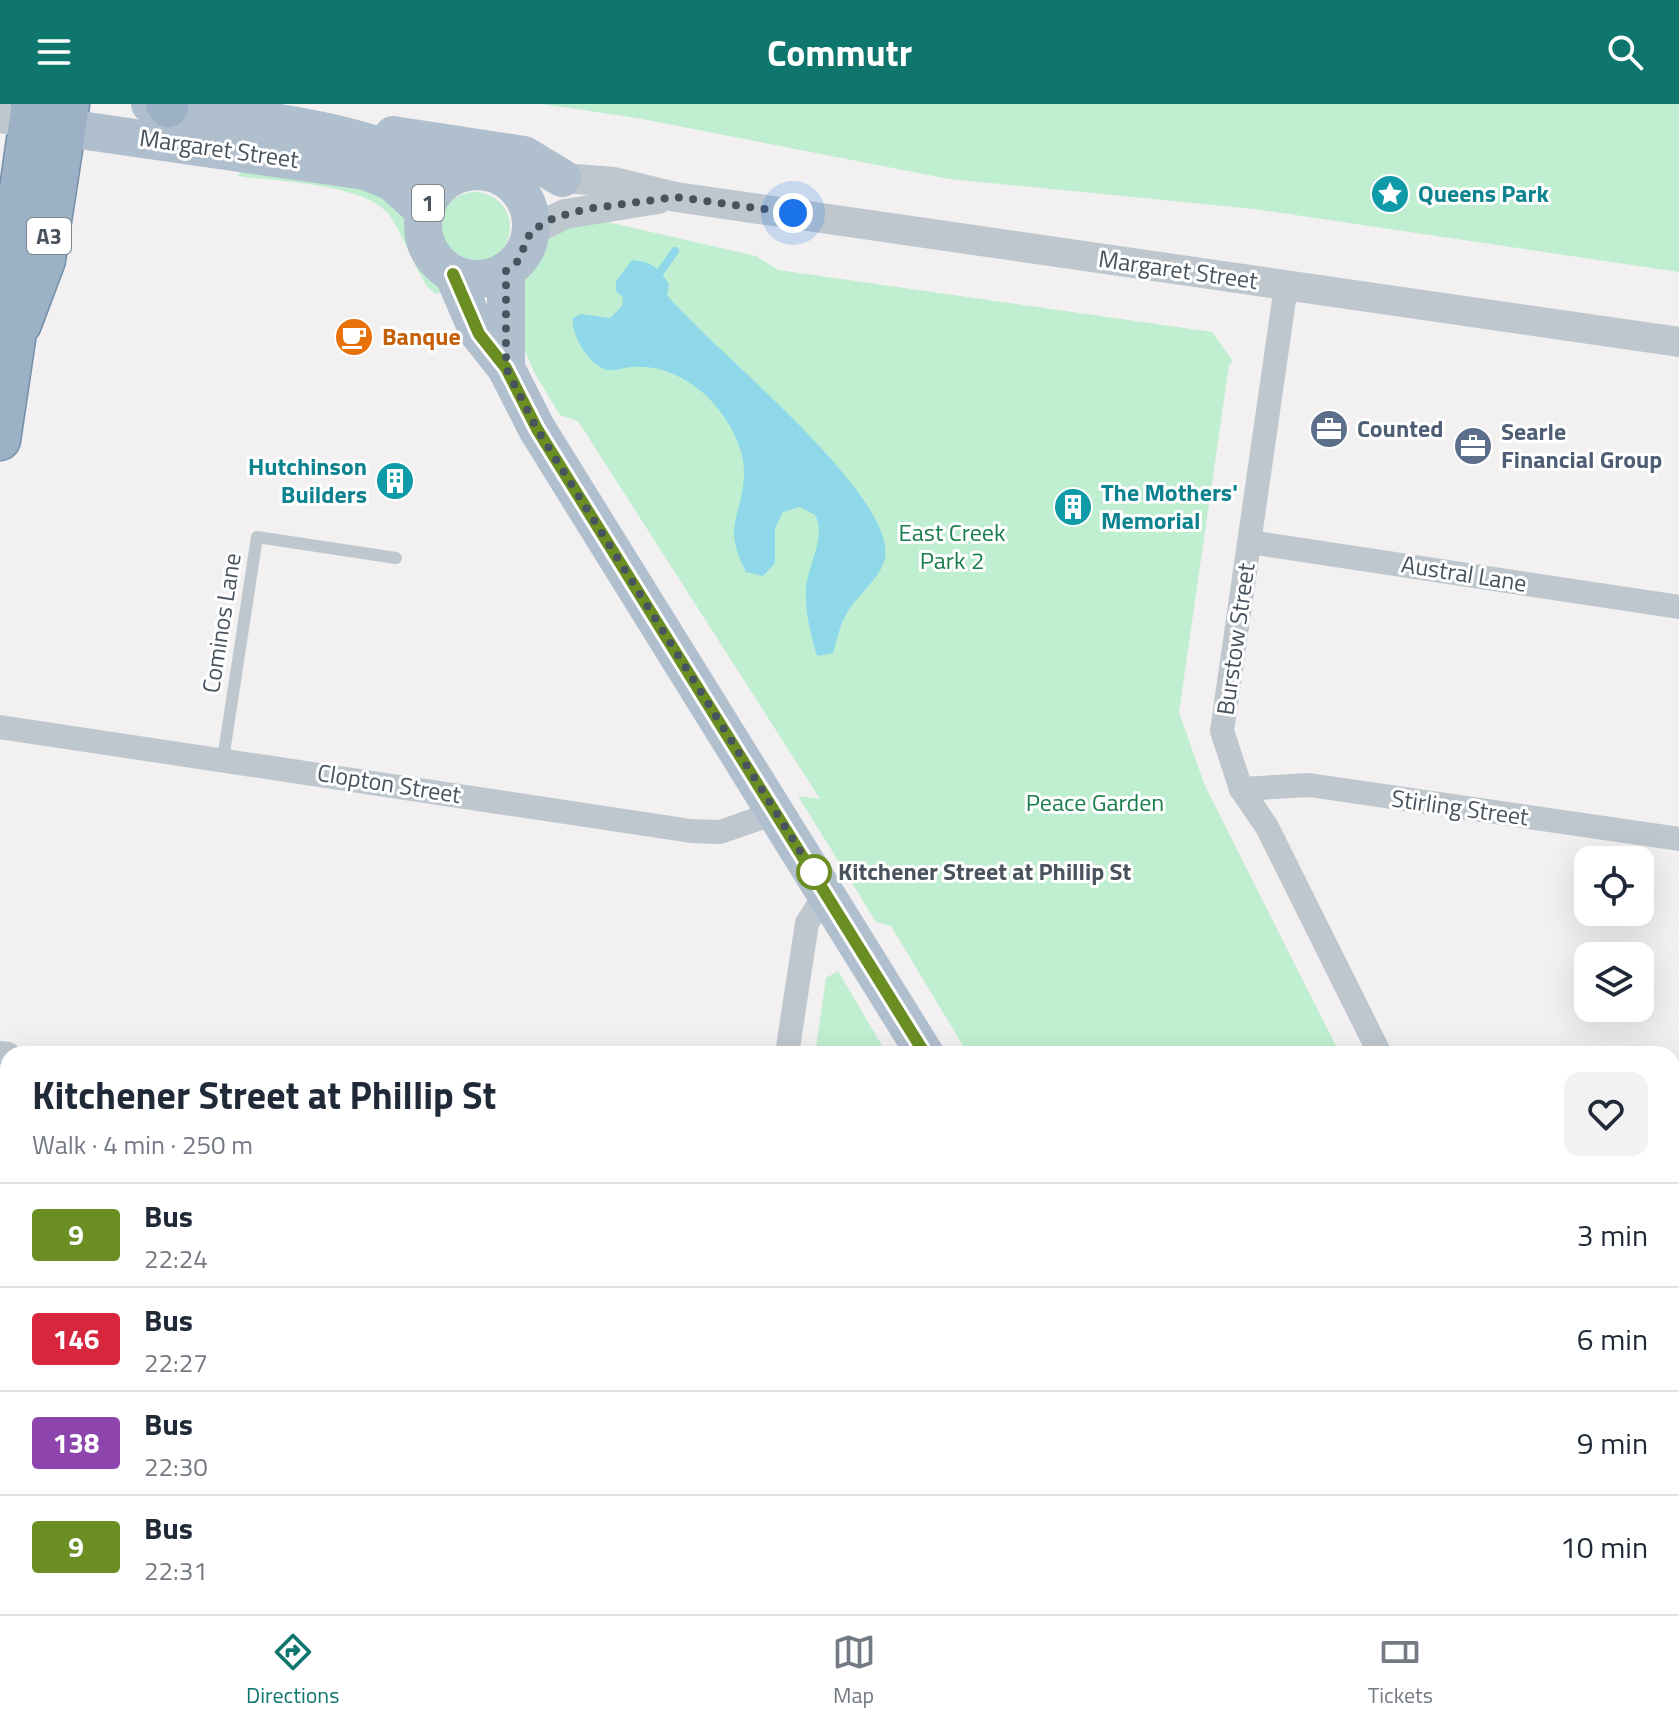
<!DOCTYPE html>
<html lang="en">
<head>
<meta charset="utf-8">
<style>
	body { margin:0; font-family:"Titillium Web",sans-serif; background:#f2f2f3; color:#1f2937; height:100vh; display:flex; flex-direction:column; font-size:30px; white-space:nowrap }
	* { box-sizing:border-box; margin:0 }
	p { font-size:26px; color:#747a83 }
	.icon { flex:none; width:44px; height:44px; fill:none; stroke:currentColor; stroke-width:2; stroke-linecap:round; stroke-linejoin:round }
	.map { position:relative; flex:1; overflow:hidden }
	.sheet { position:absolute; left:0px; top:942px; width:1680px; height:568px; display:flex; flex-direction:column; background:#fff; border-radius:24px 24px 0 0; box-shadow:0 8px 32px #0002 }
	.sheet>* { flex:none }
	.badge { padding:0 16px; border-radius:6px; font-size:28px; line-height:52px }
	.buttons { position:absolute; left:1574px; top:742px; display:grid; gap:16px }
	.buttons a { display:grid; place-items:center; width:80px; height:80px; border-radius:16px; background:#fff; box-shadow:0 8px 32px #0002; font-size:40px }
	.you { position:absolute; width:40px; height:40px; margin:-20px; border:6px solid #fff; border-radius:50%; background:#1a73e8; box-shadow:0 0 0 12px #1a73e833 }
	.map>.badge { position:absolute; translate:-50% -50%; box-shadow:0 0 0 4px #fff }
	.round { display:grid; place-items:center; flex:none; width:84px; height:84px; border-radius:16px; background:#f2f2f3 }
	.overview { display:flex; align-items:center; justify-content:space-between; height:136px; padding:0 32px }
	h1 { font-size:38px; font-weight:700; line-height:60px }
	ul { padding:0; list-style:none }
	li { display:flex; align-items:center; gap:24px; height:104px; padding:0 32px; border-top:2px solid #e0e1e3 }
	li div { flex:1 }
	li b { display:block; font-size:30px }
	li em { font-style:normal }
	li .badge { min-width:88px; font-weight:700; text-align:center }
	header { display:flex; justify-content:space-between; align-items:center; height:104px; padding:0 32px; background:#0f766e; color:#fff; font-size:36px; font-weight:700 }
	.tab-bar { display:flex; justify-content:space-around; align-items:center; height:112px; border-top:2px solid #e0e1e3; background:#fff; font-size:22px; color:#747a83 }
	.tab-bar a { display:grid; justify-items:center; gap:4px }
	.tab-bar .current { color:#0f766e }
	.map>svg:first-child { display:block }
	.green { fill:#c0eed1 }
	.water { fill:#8ed8ea }
	.lines { fill:none; stroke-linecap:round; stroke-linejoin:round }
	.stream { stroke:#8ed8ea; stroke-width:8 }
	.trunk-casing { stroke:#748ea9; stroke-width:43 }
	.service { stroke:#bec7ce; stroke-width:12 }
	.minor { stroke:#bec7ce; stroke-width:24 }
	.tertiary { stroke:#bec7ce; stroke-width:30 }
	.primary { stroke:#b0bfce; stroke-width:38 }
	.trunk { stroke:#9cb1c6; stroke-width:40 }
	.line-casing { stroke:#fff; stroke-width:18 }
	.line { stroke:#6b8e23; stroke-width:12 }
	.walk { stroke:#48535d; stroke-width:8; stroke-dasharray:0 14.4 }
	.stop-dot { fill:#fff; stroke:#6b8e23; stroke-width:4 }
	.labels { text-anchor:middle; stroke-width:6; stroke-linejoin:round; paint-order:stroke }
	.shield { fill:#fff; stroke:#7f878e; stroke-width:2 }
	.shield-label { font-size:22px; font-weight:bold; fill:#48535d }
	.street-label { font-size:24px; fill:#48535d; stroke:#fff }
	.culture-label { font-size:24px; font-weight:bold; fill:#0d838f; stroke:#fff; text-anchor:start }
	.food-label { font-size:24px; font-weight:bold; fill:#c56008; stroke:#fff; text-anchor:start }
	.service-label { font-size:24px; font-weight:bold; fill:#4e5e75; stroke:#fff; text-anchor:start }
	.park-label { font-size:24px; fill:#197d4b; stroke:#fff }
	.stop-label { font-size:24px; font-weight:bold; fill:#48535d; stroke:#fff; text-anchor:start }
</style>
</head>
<body>
<header><svg class="icon" aria-label="menu" viewBox="0 0 24 24"><path d="M4 6h16M4 12h16M4 18h16"/></svg>Commutr<svg class="icon" aria-label="search" viewBox="0 0 24 24"><circle cx="10" cy="10" r="6"/><path d="M15 15l6 6"/></svg></header>
<div class="map">
<svg width="1679" height="1510" viewBox="0 0 1679 1510">
	<rect width="100%" height="100%" fill="#f2f0f0"/>
	<g class="green">
		<path d="M542,0h1137v168l-425,-63 -305,-30 -312,-61z"/>
		<path d="M242,67l127,10 36,34 16,44 18,18 2,15 -5,2 -8,-6c-15,-23 -23,-50 -38,-72 -24,-33 -114,-34 -153,-40z"/>
		<circle cx="475" cy="123" r="35"/>
		<path d="M594,115l162,37 22,14 434,62 21,29 -4,4 -50,347 26,74 135,268h-372l-77,-128 -15,-4 -78,-126 22,3 -242,-378 -18,-6 -25,-41 -14,-33 -1,-59 29,-46z"/>
		<path d="M838,867l49,83h-72l11,-76z"/>
		<path d="M1309,1502h249l2,8h-246z"/>
	</g>
	<path class="water" d="M632,156c20,2 26,7 37,24l-2,11c42,52 229,198 218,263 -4,20 -28,37 -38,55 -7,11 -10,27 -14,40l-16,3c-7,-24 -12,-44 -11,-68 2,-24 21,-52 9,-73l-15,-8 -17,5 -8,16v35l-12,13 -17,-4c-24,-47 -5,-52 -2,-95 2,-32 -20,-66 -43,-86 -20,-16 -42,-26 -68,-24 -8,0 -17,4 -25,3 -18,-3 -38,-36 -35,-52l8,-4 29,4 12,-12 1,-9 -7,-6v-10z"/>
	<g class="lines">
		<path class="stream" d="M661,167l14,-20"/>
		<defs>
			<g id="trunk">
				<path d="M166,0l2,3"/>
				<path d="M21,220l24,-64 24,-156"/>
				<path d="M0,336l15,-101 -4,-86 21,-149"/>
			</g>
		</defs>
		<use href="#trunk" class="trunk-casing"/>
		<path class="service" d="M223,655l34,-222 139,21"/>
		<g class="minor">
			<path d="M1286,182l-64,445 19,58 26,38 113,227"/>
			<path d="M1250,438l429,65"/>
			<path d="M0,623l691,104 29,1 55,-19"/>
			<path d="M1241,685l68,-4 370,54"/>
			<path d="M0,949l8,1"/>
			<path d="M787,950l20,-131 20,-31"/>
			<path d="M1672,1089l7,1"/>
			<path d="M0,1354l8,1"/>
			<path d="M1672,1372l7,1"/>
			<path d="M1579,1502l3,8"/>
			<path d="M703,1510l1,-8"/>
			<path d="M949,1510l1,-8"/>
		</g>
		<g class="tertiary">
			<path d="M0,14l49,8"/>
			<path d="M562,74l52,4 62,15 1003,145"/>
			<path d="M531,127l34,-17 93,-15"/>
		</g>
		<g class="primary">
			<path d="M150,0c102,16 211,22 302,73"/>
			<path d="M66,24l299,43 27,11 32,29"/>
			<path d="M393,31l131,20 38,23"/>
			<circle cx="477" cy="121" r="54"/>
			<path d="M506,167v97"/>
			<path d="M453,170l26,60 27,34 31,61 388,625"/>
			<path d="M1266,1502l5,8"/>
		</g>
		<use href="#trunk" class="trunk"/>
	</g>
	<g class="lines">
		<defs>
			<path id="line" d="M453,170l26,60 27,34 31,61 388,625"/>
		</defs>
		<use href="#line" class="line-casing"/>
		<use href="#line" class="line"/>
		<path class="walk" d="M793,109l-117,-16 -90,12 -32,9 -23,13 -13,30 -12,10v97l31,61 278,446 -1,-3"/>
	</g>
	<defs>
		<symbol id="sight-disc" viewBox="-11 -11 22 22"><circle r="9.5" fill="#0f9aa8" stroke="#fff"/><path d="M0-6L1.8-2.2L6-1.7L2.9 1.2L3.7 5.4L0 3.3L-3.7 5.4L-2.9 1.2L-6-1.7L-1.8-2.2Z" fill="#fff"/></symbol>
		<symbol id="cafe-disc" viewBox="-11 -11 22 22"><circle r="9.5" fill="#e8710a" stroke="#fff"/><path d="M-5.5-4.5H6V0H3Q3 3.5 0 3.5H-2.5Q-5.5 3.5-5.5 0ZM3-3.2v2h1.7v-2ZM-6 4.5H4V6H-6Z" fill="#fff"/></symbol>
		<symbol id="office-disc" viewBox="-11 -11 22 22"><circle r="9.5" fill="#5c6f8a" stroke="#fff"/><path d="M-6-3h4V-5.5h4V-3h4V5H-6ZM-1-4.5V-3h2v-1.5ZM-6 0V1H6V0Z" fill="#fff"/></symbol>
		<symbol id="building-disc" viewBox="-11 -11 22 22"><circle r="9.5" fill="#0f9aa8" stroke="#fff"/><path d="M-4-6H4V6H1V3H-1V6H-4ZM-2.5-4.3h1.7v1.8h-1.7ZM.8-4.3h1.7v1.8H.8ZM-2.5-1h1.7V.8h-1.7ZM.8-1h1.7V.8H.8Z" fill="#fff"/></symbol>
	</defs>
	<g fill-rule="evenodd">
		<use href="#sight-disc" x="1368" y="68" width="44" height="44"/>
		<use href="#cafe-disc" x="332" y="211" width="44" height="44"/>
		<use href="#office-disc" x="1307" y="303" width="44" height="44"/>
		<use href="#office-disc" x="1451" y="320" width="44" height="44"/>
		<use href="#building-disc" x="373" y="355" width="44" height="44"/>
		<use href="#building-disc" x="1051" y="381" width="44" height="44"/>
	</g>
	<circle class="stop-dot" cx="814" cy="768" r="16"/>
	<g class="labels">
		<g class="shield">
			<rect x="412" y="81" width="32" height="36" rx="6"/>
			<rect x="27" y="114" width="44" height="36" rx="6"/>
		</g>
		<g class="shield-label">
			<text x="428" y="107">1</text>
			<text x="49" y="140">A3</text>
		</g>
		<g class="street-label">
			<text transform="translate(219 45) rotate(8)" y="8">Margaret Street</text>
			<text transform="translate(1178 166) rotate(8)" y="8">Margaret Street</text>
			<text transform="translate(1464 470) rotate(9)" y="8">Austral Lane</text>
			<text transform="translate(222 519) rotate(-81)" y="8">Cominos Lane</text>
			<text transform="translate(1236 535) rotate(-82)" y="8">Burstow Street</text>
			<text transform="translate(389 680) rotate(9)" y="8">Clopton Street</text>
			<text transform="translate(1460 704) rotate(8)" y="8">Stirling Street</text>
		</g>
		<g class="culture-label">
			<text x="1418" y="98">Queens Park</text>
			<text x="367" y="371" text-anchor="end">Hutchinson<tspan x="367" dy="28">Builders</tspan></text>
			<text x="1101" y="397">The Mothers'<tspan x="1101" dy="28">Memorial</tspan></text>
		</g>
		<g class="food-label">
			<text x="382" y="241">Banque</text>
		</g>
		<g class="service-label">
			<text x="1357" y="333">Counted</text>
			<text x="1501" y="336">Searle<tspan x="1501" dy="28">Financial Group</tspan></text>
		</g>
		<g class="park-label">
			<text x="952" y="437">East Creek<tspan x="952" dy="28">Park 2</tspan></text>
			<text x="1095" y="707">Peace Garden</text>
		</g>
		<g class="stop-label">
			<text x="838" y="776">Kitchener Street at Phillip St</text>
		</g>
	</g>
</svg>
<div class="buttons">
<a><svg class="icon" aria-label="locate" viewBox="0 0 24 24"><circle cx="12" cy="12" r="6"/><path d="M12 2v4M12 18v4M2 12h4M18 12h4"/></svg></a>
<a><svg class="icon" aria-label="layers" viewBox="0 0 24 24"><path d="M12 4l9 5-9 5-9-5zM3 14l9 5 9-5"/></svg></a>
</div>
<div class="you" style="left:793px;top:109px"></div>
<section class="sheet">
<div class="overview"><div><h1>Kitchener Street at Phillip St</h1><p>Walk · 4 min · 250 m</p></div><a class="round"><svg class="icon" aria-label="heart" viewBox="0 0 24 24"><path d="M12 20l-8-8c-3-5 5-10 8-4 3-6 11-1 8 4z"/></svg></a></div>
<ul>
<li><span class="badge" style="background:#6b8e23;color:#fff">9</span><div><b>Bus</b><p>22:24</p></div><em>3 min</em></li>
<li><span class="badge" style="background:#d7263d;color:#fff">146</span><div><b>Bus</b><p>22:27</p></div><em>6 min</em></li>
<li><span class="badge" style="background:#8e44ad;color:#fff">138</span><div><b>Bus</b><p>22:30</p></div><em>9 min</em></li>
<li><span class="badge" style="background:#6b8e23;color:#fff">9</span><div><b>Bus</b><p>22:31</p></div><em>10 min</em></li>
</ul>
</section>
</div>
<nav class="tab-bar">
<a class="current"><svg class="icon" aria-label="directions" viewBox="0 0 24 24"><path d="M12 3l9 9-9 9-9-9zM9 14v-3h6M13 9l2 2-2 2"/></svg>Directions</a>
<a><svg class="icon" aria-label="map" viewBox="0 0 24 24"><path d="M3 6l6-2 6 2 6-2v14l-6 2-6-2-6 2zM9 4v14M15 6v14"/></svg>Map</a>
<a><svg class="icon" aria-label="tickets" viewBox="0 0 24 24"><path d="M3 7h18v10H3zM15 7v10"/></svg>Tickets</a>
</nav>
</body>
</html>
